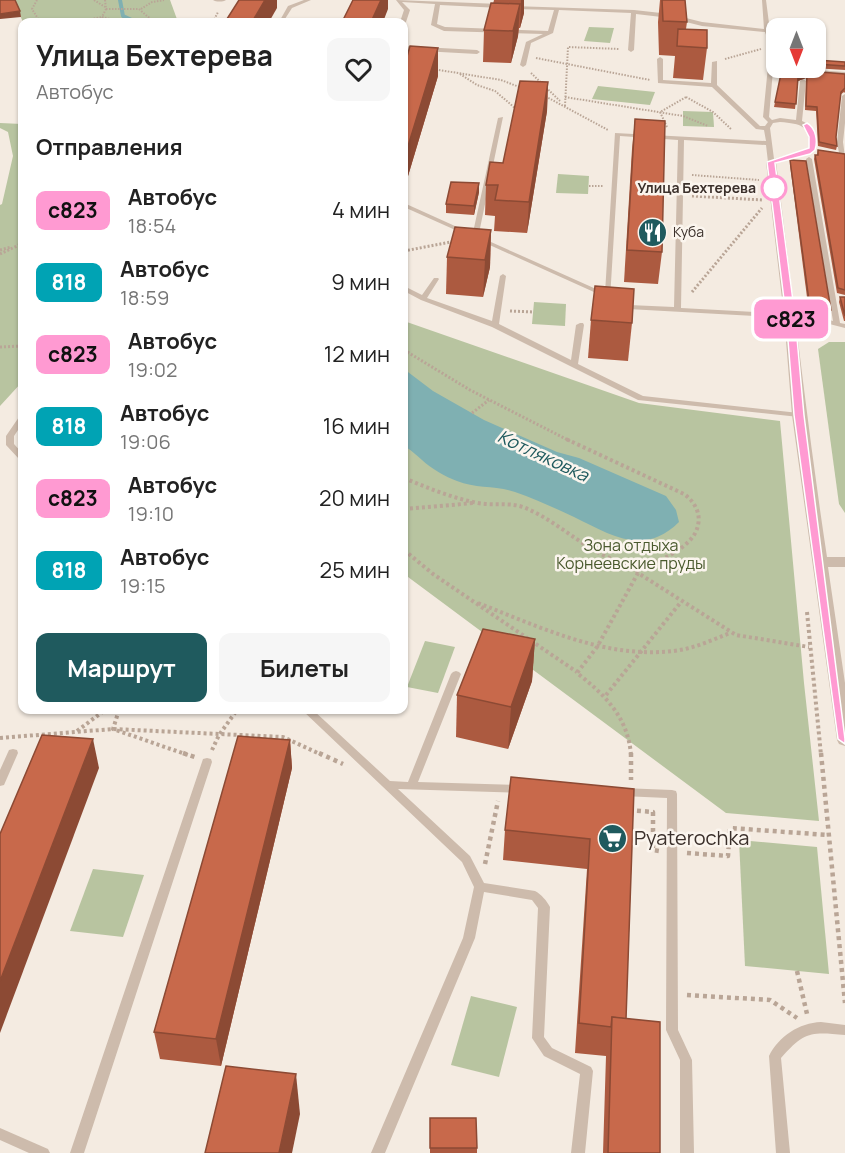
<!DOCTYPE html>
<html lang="ru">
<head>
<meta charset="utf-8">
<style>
	body { margin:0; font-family:Manrope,sans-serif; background:#f6f6f6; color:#222; height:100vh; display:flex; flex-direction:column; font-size:22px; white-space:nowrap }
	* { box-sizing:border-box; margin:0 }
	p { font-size:20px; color:#767676 }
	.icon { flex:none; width:33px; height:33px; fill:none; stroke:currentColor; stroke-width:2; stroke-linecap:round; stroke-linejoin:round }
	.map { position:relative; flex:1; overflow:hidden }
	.sheet { position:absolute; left:18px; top:18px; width:390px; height:696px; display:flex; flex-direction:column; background:#fff; border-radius:12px; box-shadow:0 2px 4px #0004 }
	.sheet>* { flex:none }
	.badge { padding:0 12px; border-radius:9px; font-size:21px; line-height:39px }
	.needle { width:39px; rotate:180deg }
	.fabs { position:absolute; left:766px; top:18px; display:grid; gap:12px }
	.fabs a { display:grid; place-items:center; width:60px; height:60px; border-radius:12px; background:#fff; box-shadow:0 2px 4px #0004; font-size:30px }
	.map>.badge { position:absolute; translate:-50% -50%; box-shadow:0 0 0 3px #fff }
	h2 { padding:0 18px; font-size:22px; line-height:54px }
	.round { display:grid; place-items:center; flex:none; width:63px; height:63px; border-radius:12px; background:#f6f6f6 }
	.overview { display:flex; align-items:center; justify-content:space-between; height:102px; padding:0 18px }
	h1 { font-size:28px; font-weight:700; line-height:45px }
	.cta { display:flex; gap:12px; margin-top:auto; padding:12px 18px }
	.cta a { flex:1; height:69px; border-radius:12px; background:#1f5a5e; color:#fff; font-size:24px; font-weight:700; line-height:69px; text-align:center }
	.cta a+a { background:#f6f6f6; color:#222 }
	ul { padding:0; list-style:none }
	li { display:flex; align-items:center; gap:18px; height:72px; padding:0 18px }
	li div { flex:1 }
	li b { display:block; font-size:22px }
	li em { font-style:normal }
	li .badge { min-width:66px; font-weight:700; text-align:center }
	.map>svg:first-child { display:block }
	.green { fill:#b8c4a0 }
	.water { fill:#7fb0b2 }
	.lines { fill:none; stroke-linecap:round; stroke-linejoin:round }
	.stream { stroke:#7fb0b2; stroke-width:4 }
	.path-far3 { stroke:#b9a596; stroke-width:2; stroke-dasharray:1.5 1.5; stroke-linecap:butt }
	.path-far2 { stroke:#b9a596; stroke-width:3; stroke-dasharray:2 2; stroke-linecap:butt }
	.path-far1 { stroke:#b9a596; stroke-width:4; stroke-dasharray:3 3; stroke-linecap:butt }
	.path { stroke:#b9a596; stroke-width:4.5; stroke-dasharray:4 4; stroke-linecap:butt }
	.service { fill:#cdbbac; fill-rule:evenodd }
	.minor { fill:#cdbbac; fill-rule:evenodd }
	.wall { fill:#ac5a40 }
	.shaded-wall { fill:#8c4a34 }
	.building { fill:#c8694b; stroke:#8c4a34; stroke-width:1.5 }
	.line { fill:#ff9ad2; stroke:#fff; stroke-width:1.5 }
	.stop-dot { fill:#fff; stroke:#ff9ad2; stroke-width:3 }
	.labels { text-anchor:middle; stroke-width:5; stroke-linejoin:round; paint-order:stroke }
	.far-stop-label { font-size:14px; font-weight:bold; fill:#3b302b; stroke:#fbf5ee; text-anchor:end }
	.far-poi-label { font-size:14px; fill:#3b302b; stroke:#fbf5ee; text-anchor:start }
	.park-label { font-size:16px; fill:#4a5a2e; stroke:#fbf5ee }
	.water-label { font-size:18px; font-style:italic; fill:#1f5a5e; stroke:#fbf5ee }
	.near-poi-label { font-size:20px; fill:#3b302b; stroke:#fbf5ee; text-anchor:start }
</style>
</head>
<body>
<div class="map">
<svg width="845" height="1153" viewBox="0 0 845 1153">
	<rect width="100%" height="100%" fill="#f4ebe1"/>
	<g class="green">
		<path d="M13,0h157l8,22h-155z"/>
		<path d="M589,27l25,1 -4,15 -26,-2z"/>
		<path d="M598,86l57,6 -5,13 -58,-6z"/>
		<path d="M683,111l30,1 1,15 -31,-1z"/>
		<path d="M0,123l22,1v258l-22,24v-201l2,-1 11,-48 -5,-24 -8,-4z"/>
		<path d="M558,174l31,2 -1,18 -32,-1z"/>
		<path d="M534,302l32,2 -1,22 -33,-2z"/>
		<path d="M404,321l235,82 141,18 24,262 15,138 -93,-8 -322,-239z"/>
		<path d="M829,342h16v171l-6,-9 -21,-155z"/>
		<path d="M425,641l30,6 -17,46 -31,-6z"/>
		<path d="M739,840l78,7 12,127 -84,-8z"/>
		<path d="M93,869l51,6 -21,62 -53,-6z"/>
		<path d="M471,996l46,11 -18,70 -48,-12z"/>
	</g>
	<path class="water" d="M404,369l29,22 51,29 73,32 22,6 87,38 10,14 3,12c-35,35 -68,13 -105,-5 -19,-9 -39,-18 -59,-25 -19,-7 -39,-3 -58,-11 -11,-4 -27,-13 -35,-21 -7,-6 -11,-10 -18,-14z"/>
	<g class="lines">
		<path class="stream" d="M120,0l3,16 13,6"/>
		<g class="path-far3">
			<path d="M37,0l-5,9 8,13"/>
			<path d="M94,0l11,7"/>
			<path d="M105,0l1,9 -4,8 21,5"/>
			<path d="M106,9h33l15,13"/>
			<path d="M141,9l11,-7 12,-2"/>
			<path d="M76,22l26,-5 1,5"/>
			<path d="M213,22l5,-10"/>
			<path d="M536,58l114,22"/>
			<path d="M725,59l36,-10"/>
			<path d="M433,69l68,11 21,8"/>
			<path d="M531,73l29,28"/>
			<path d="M460,74l17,11 18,6 20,17"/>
			<path d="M543,95l65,35"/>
			<path d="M565,97l118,19 25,10"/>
			<path d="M686,97l27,15 18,17"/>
			<path d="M565,106l3,-59 51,2"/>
			<path d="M667,127l-7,-15 26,-15"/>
			<path d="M692,175l67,5"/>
			<path d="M589,186h15"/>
		</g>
		<g class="path-far2">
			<path d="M692,196l71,4"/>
			<path d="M19,245l3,-12"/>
			<path d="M0,250l11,-3"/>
			<path d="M404,251l52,-10"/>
			<path d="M0,254l19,-9"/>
			<path d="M692,292l70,-84"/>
			<path d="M510,311l23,1"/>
			<path d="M0,347l22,-1"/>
			<path d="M404,350l66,40 100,51"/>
			<path d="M472,413l17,-13"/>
		</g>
		<g class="path-far1">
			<path d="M404,478c24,10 48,20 74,25 15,3 30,-1 45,4 52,20 92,83 152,45 10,-6 21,-15 23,-27 3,-12 -4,-24 -14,-31l-118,-55"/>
			<path d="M404,509l70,-6"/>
			<path d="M404,550l29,24 144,98"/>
			<path d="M634,565l4,8 98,62 73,12"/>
			<path d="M478,603c62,24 127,56 195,48 20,-2 39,-11 57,-18"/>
			<path d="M807,612l14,143"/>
			<path d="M606,695l75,-93"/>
			<path d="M119,710l-6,19 75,26"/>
			<path d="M77,731l28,-21"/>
			<path d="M0,738l113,-9 170,8 39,18"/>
			<path d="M212,750l7,-15 18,-25"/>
			<path d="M631,755c-3,-38 -26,-60 -54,-82l20,-26 41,-74"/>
		</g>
		<g class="path">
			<path d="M183,753l12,4"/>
			<path d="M319,753l24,11"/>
			<path d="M631,753v27"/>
			<path d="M821,753l24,250"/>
			<path d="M629,810l24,2v38l6,1"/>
			<path d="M687,853l41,3 2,-28 98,7"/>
			<path d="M485,864l13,-63"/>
			<path d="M797,971l10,43"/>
			<path d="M687,995l83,5 27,18"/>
		</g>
		<g class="service">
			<path d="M213,0h13c-3,2 -10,2 -13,0z"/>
			<path d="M304,0h7l-19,8 -9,14h-4l9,-16z"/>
			<path d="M396,0l104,4 3,2 -3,2 -60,-3 -3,19 8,3 103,4 6,-21 -40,-1 -2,-1v-2l122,4 36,4 32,8 62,7 -2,-29h4l4,31 6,15 -2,21 71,5v4l-72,-6 -4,47 3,3 8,-2 16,2 4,-39 3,-2 3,2 -4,40c12,5 13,16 14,28l-7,4 -38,11 -3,-2 -2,-17 -82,-5 -3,168 129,7 23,6 -27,-162 3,-2 3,2 28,164 5,1v4l-35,-9 -182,-10 -9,-3v-4h3l7,3 45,2 4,-167 -58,-4 -10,163h-4l-1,-2 -133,-60 26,-119 5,-1 -25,121h4l123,55 10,-160 151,8 -2,-11 -8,-1 -44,-42 -54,-4 -1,-24 3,-2 3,2v21l48,3 1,-21 5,-1v24l43,41h5l3,-4 -5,-5 7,-71 -5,-14 -63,-6 -32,-8 -34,-4 -2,36 -3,2 -3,-2 3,-37 -72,-3 -6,23 -22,10 -5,22 -3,2 -3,-2 6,-23 17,-8 -99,-3 -13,-6 4,-21 -33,-2 8,8 -4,12 -2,1 -4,-1 4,-12zM780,122c22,2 29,3 30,26l-36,11 -4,-31 3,-5z"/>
			<path d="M404,46l73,4 3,2 -3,2 -73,-4z"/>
			<path d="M845,94v29l-2,19 2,15 -2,1 -12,-4 3,-2 5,1 -2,-11 5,-46z"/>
			<path d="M404,203l62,28 1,1 -5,1 -58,-26z"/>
			<path d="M503,274l3,2 -7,48 72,36 5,-35 4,-2h3l1,2 -6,39 65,32 156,17 4,2 -4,2 -161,-17 -146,-73 -71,-27 -17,-9v-5l18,9 12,-17h4l1,1 -12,19 65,23 8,-45z"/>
			<path d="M19,417h3v7l-8,12v8l8,9v6h-3l-13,-14v-9z"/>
			<path d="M456,671l3,1 2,2 -43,108 104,3 4,1 1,3 -1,3 -4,1 -124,-4 72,67 14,27 51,8c6,3 12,10 15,16l-6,130 8,11 39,19 2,4 -8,82h-14l9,-79 -36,-18 -12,-18 6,-130 -6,-8 -48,-8 -9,46 -90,215h-14l92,-215 11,-51 -12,-25 -160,-152h11l77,71 18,1 43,-108 2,-2z"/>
			<path d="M13,749l4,1 1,3 -14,32 -4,1v-16l9,-20z"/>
			<path d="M207,758l4,1 1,3 -128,391h-14l132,-391 1,-3z"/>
			<path d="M622,788l50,2 4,1 1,3 1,236 14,30 2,93h-14v-93l-14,-30 1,-232 -45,-2 -4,-1 -1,-3 1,-3z"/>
			<path d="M821,1022l24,3v10c-34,-3 -40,-4 -64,23l9,95h-14l-7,-97c10,-20 30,-33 52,-34z"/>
			<path d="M0,1128l48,21 2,4h-21l-29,-13z"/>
		</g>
		<path class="minor" d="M771,159l5,3c17,132 31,264 51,395h18v10h-17l17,116v63l-6,-2 -2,-4 -45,-325 -8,-99 -18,-154z"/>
	</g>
	<g class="wall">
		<path d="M494,0h30v13l-4,15h-1l-1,8 -7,27 -28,-1 1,-32 9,-26z"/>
		<path d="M660,0h25l2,22 -1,7 21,19 -4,32 -30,-2 2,-22 -16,-1 -1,-33z"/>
		<path d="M438,48v28l-33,110h-1v-119z"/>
		<path d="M816,60l29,2v8l-32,-2h3z"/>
		<path d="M782,69l63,5v19l-1,-1 -4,3 -4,42 1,9 -1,4 -18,-4 -2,-35 -11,-1 1,-32 -8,3 -3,28 -21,-2z"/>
		<path d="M548,82l-1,29 -20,122 -33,-2 1,-15 -10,-1 1,-30 17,-22z"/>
		<path d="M635,119l27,133 -4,32 -34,-2 8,-133z"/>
		<path d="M818,150l27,4v141l-8,-2 -23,-134 1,-4h2z"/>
		<path d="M790,160l41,150 -1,5 -21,-2 -19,-148z"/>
		<path d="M479,183v9l-5,23 -28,-2v-9z"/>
		<path d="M491,230l-1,37 -7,30 -37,-3 1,-37z"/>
		<path d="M840,297h5v24h-1l-5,-19z"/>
		<path d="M591,320l41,3 -4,38 -40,-3z"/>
		<path d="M535,639l-3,42 -24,68 -52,-12 1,-42z"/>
		<path d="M290,740l2,28 -71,298 -61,-7 -6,-27z"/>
		<path d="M634,789l-8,230 34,134h-57l3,-97 -31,-3 12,-184 -84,-9 2,-30z"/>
		<path d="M430,1118l47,30v5h-47z"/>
	</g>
	<g class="shaded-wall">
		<path d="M265,0h12v8l-8,14h-17z"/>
		<path d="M381,0h7v9l-5,13h-12z"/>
		<path d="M521,0h3v13l-4,15z"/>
		<path d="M520,4l-2,32 -7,27 2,-32z"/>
		<path d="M20,11l1,6 -21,2v-5z"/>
		<path d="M438,48v28l-33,110v-30z"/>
		<path d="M807,74l-1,4 -8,3v-4z"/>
		<path d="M548,82l-1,29 -20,122 2,-31z"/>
		<path d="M479,183v9l-5,23v-9z"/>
		<path d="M491,230l-1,37 -7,30 2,-37z"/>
		<path d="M535,639l-3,42 -24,68 3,-42z"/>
		<path d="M93,739l6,29 -99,265v-52z"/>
		<path d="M290,740l2,28 -71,298 -5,-27z"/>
		<path d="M296,1074l4,40 -8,39h-13z"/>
	</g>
	<g class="building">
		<path d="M0,0h15l5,11 -20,3z"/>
		<path d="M239,0h26l-13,22h-27z"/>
		<path d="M353,0h28l-10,22h-29z"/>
		<path d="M662,0h23l2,22 -24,-1z"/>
		<path d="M491,3l29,1 -7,27 -29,-1z"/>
		<path d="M678,29l29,1v18l-30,-2z"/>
		<path d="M410,46l28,2 -33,108h-1v-89z"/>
		<path d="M816,60l29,2v4l-29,-2z"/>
		<path d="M782,69l63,5v14l-4,4 -5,45 1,9 -18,-4 -2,-35 -11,-1 1,-32 -9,3 -2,27 -21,-2z"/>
		<path d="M520,81l28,1 -19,120 -34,-2 3,-15h-12l4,-23 13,1z"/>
		<path d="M635,119l30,2 -3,131 -35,-2z"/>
		<path d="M818,150l27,4v136l-7,-2 -23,-133h3z"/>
		<path d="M790,160l16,1 25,149 -21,-2z"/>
		<path d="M451,182l28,1 -5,23 -28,-2z"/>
		<path d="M455,227l36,3 -6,30 -38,-3z"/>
		<path d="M595,286l39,3 -2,34 -41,-3z"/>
		<path d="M840,297h5v19z"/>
		<path d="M483,629l52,10 -24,68 -54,-12z"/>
		<path d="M42,735l51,4 -93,242v-147z"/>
		<path d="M238,736l52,4 -74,299 -62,-7z"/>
		<path d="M511,777l123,12 -8,230 -14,-2 -1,10 -32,-4 11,-184 -85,-9z"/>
		<path d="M612,1017l48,5v131h-52z"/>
		<path d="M226,1066l70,8 -17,79h-74z"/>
		<path d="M430,1118h46l1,30h-47z"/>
	</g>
	<path class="line" d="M807,123c9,5 11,18 8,27l-5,4 -35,9 20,153 9,99 41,324v5l-7,-5 -44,-324 -8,-99 -19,-154 42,-14v-11l-6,-12z"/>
	<defs>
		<symbol id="restaurant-disc" viewBox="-11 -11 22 22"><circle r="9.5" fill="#1f5a5e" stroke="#fbf5ee"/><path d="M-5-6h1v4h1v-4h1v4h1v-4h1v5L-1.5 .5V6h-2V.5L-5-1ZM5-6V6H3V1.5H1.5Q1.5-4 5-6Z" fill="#fff"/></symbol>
		<symbol id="supermarket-disc" viewBox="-11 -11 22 22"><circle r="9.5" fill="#1f5a5e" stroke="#fbf5ee"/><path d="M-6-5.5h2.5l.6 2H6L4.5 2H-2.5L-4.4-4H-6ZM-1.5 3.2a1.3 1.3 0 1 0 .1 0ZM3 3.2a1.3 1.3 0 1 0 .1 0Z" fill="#fff"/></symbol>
	</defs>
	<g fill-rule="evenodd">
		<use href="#restaurant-disc" x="636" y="216" width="33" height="33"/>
		<use href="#supermarket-disc" x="596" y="822" width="33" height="33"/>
	</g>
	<circle class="stop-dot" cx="774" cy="188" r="12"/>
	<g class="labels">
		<g class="far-stop-label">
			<text x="756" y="193">Улица Бехтерева</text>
		</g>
		<g class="far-poi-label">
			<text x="673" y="237">Куба</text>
		</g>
		<g class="park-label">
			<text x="631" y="551">Зона отдыха<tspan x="631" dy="18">Корнеевские пруды</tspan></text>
		</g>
		<g class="water-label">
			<text transform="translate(543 456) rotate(25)" y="6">Котляковка</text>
		</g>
		<g class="near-poi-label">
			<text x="634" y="845">Pyaterochka</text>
		</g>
	</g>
</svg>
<div class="fabs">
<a><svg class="needle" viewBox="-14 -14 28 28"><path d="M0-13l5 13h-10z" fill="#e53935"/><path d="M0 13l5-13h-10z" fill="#767676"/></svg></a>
</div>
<b class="badge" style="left:791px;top:319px;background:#ff9ad2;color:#111">с823</b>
<section class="sheet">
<div class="overview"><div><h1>Улица Бехтерева</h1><p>Автобус</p></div><a class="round"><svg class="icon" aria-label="heart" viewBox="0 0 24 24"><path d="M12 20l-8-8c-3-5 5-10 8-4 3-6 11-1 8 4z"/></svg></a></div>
<h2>Отправления</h2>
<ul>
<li><span class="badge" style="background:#ff9ad2;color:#111">с823</span><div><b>Автобус</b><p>18:54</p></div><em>4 мин</em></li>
<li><span class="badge" style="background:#00a3b4;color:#fff">818</span><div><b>Автобус</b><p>18:59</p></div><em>9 мин</em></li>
<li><span class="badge" style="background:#ff9ad2;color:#111">с823</span><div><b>Автобус</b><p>19:02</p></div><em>12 мин</em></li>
<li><span class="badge" style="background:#00a3b4;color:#fff">818</span><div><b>Автобус</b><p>19:06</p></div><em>16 мин</em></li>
<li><span class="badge" style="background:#ff9ad2;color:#111">с823</span><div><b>Автобус</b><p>19:10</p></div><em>20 мин</em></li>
<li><span class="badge" style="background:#00a3b4;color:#fff">818</span><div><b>Автобус</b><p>19:15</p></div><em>25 мин</em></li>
</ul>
<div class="cta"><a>Маршрут</a><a>Билеты</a></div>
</section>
</div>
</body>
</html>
